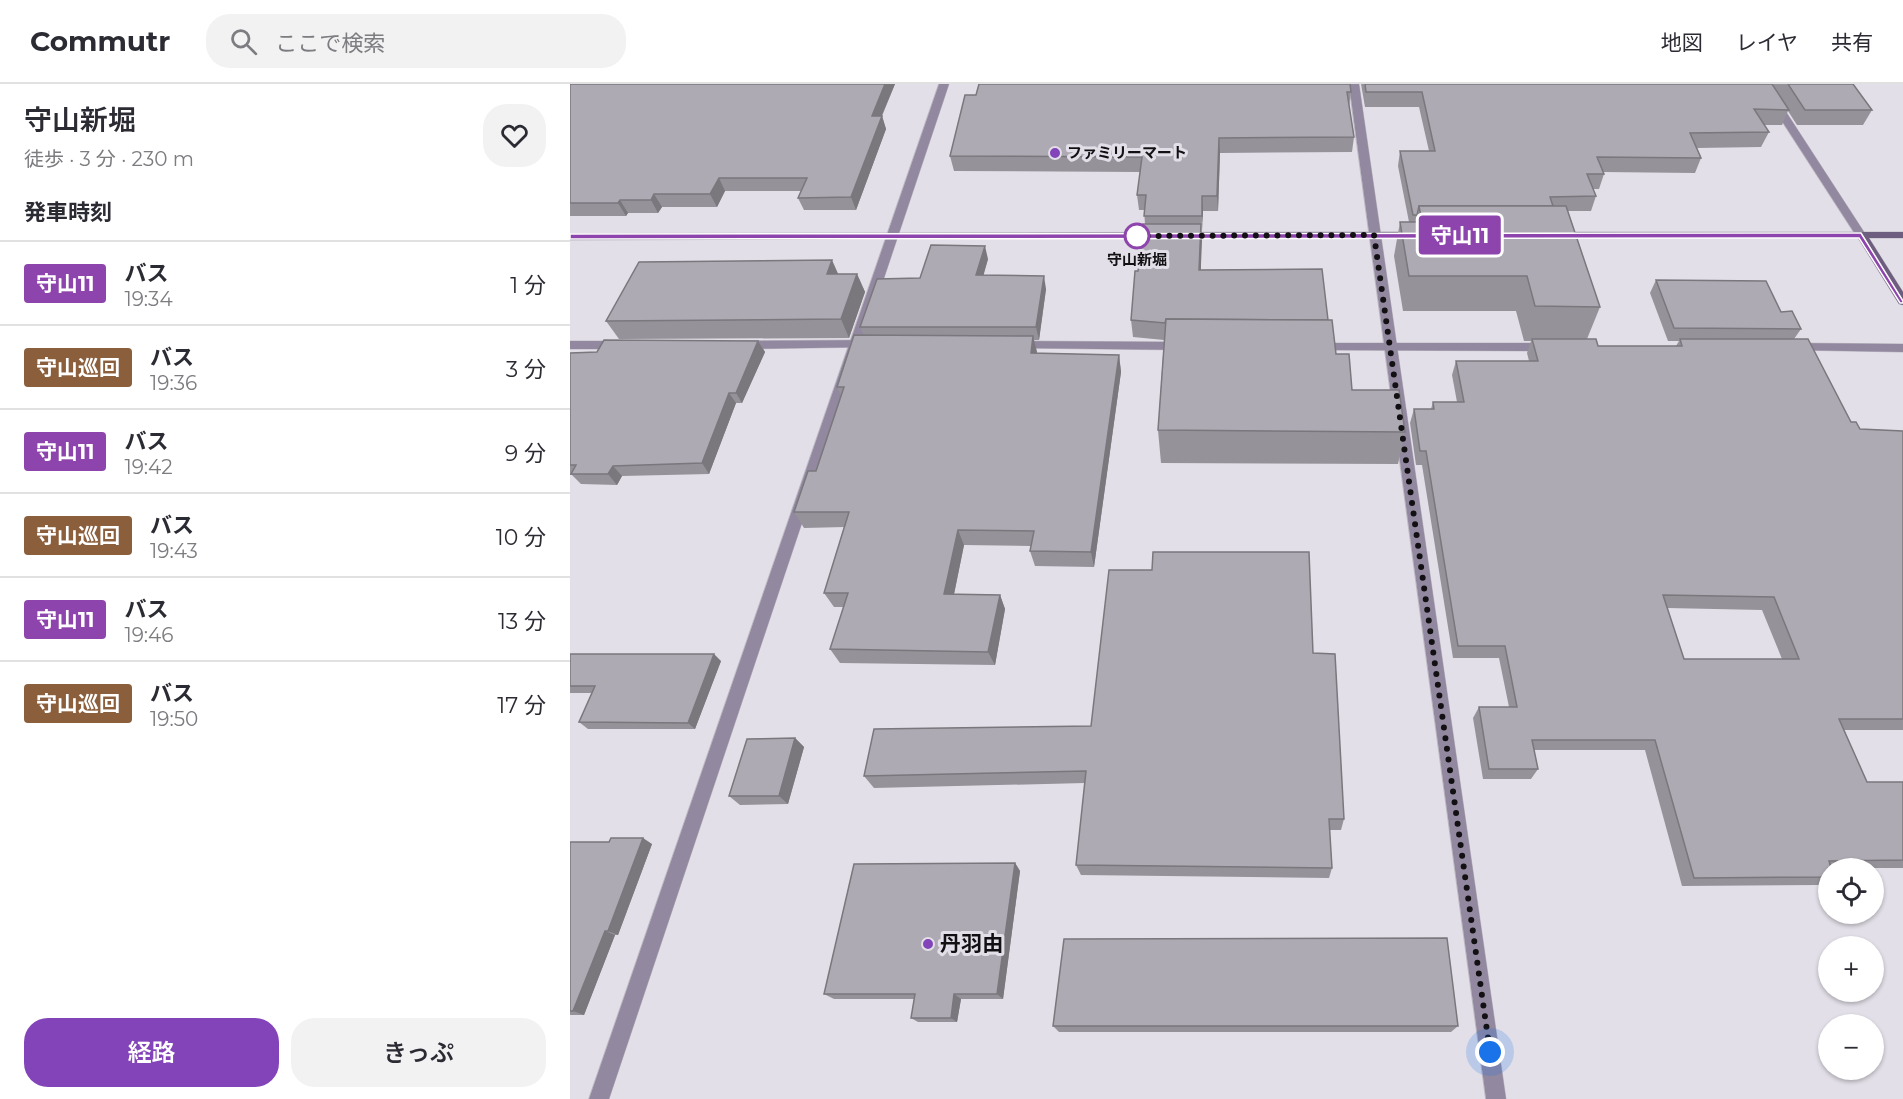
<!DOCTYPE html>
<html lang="ja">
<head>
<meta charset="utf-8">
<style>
	body { margin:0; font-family:Montserrat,"Noto Sans JP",sans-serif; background:#f2f2f3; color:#2b2b33; height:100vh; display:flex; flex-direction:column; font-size:22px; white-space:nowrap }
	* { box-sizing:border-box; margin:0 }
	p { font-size:20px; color:#7c7c81 }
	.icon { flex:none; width:33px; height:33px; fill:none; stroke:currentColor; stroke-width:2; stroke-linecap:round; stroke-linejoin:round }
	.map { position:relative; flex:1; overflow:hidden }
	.details { display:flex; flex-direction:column; background:#fff; width:570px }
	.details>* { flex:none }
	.badge { padding:0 12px; border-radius:4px; font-size:21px; line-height:39px }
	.controls { position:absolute; left:1248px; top:774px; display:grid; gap:12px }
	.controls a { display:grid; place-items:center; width:66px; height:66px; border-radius:50%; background:#fff; box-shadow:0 2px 4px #0004; font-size:30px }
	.you { position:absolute; width:30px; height:30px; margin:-15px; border:4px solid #fff; border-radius:50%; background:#1a73e8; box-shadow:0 0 0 9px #1a73e833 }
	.map>.badge { position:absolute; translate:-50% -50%; box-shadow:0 0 0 3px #fff }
	h2 { padding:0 24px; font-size:22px; line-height:54px }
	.round { display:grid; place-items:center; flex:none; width:63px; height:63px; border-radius:24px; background:#f2f2f3 }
	.head { display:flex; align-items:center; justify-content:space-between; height:102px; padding:0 24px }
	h1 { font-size:28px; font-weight:600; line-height:45px }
	.primary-button { display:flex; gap:12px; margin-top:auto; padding:12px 24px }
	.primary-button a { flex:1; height:69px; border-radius:24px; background:#8344ba; color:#fff; font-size:24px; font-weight:600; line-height:69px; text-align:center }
	.primary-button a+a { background:#f2f2f3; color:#2b2b33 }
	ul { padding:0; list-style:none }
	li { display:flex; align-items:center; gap:18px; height:84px; padding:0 24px; border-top:2px solid #e1e1e2 }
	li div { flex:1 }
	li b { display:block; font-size:22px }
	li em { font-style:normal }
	li .badge { min-width:66px; font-weight:700; text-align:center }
	header { display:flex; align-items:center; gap:36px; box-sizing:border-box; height:84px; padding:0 30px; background:#fff; border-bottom:2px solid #e1e1e2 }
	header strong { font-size:28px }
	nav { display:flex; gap:33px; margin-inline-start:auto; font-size:21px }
	.search { width:420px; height:54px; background:#f2f2f3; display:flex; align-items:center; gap:15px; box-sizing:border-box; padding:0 21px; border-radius:24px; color:#7c7c81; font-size:22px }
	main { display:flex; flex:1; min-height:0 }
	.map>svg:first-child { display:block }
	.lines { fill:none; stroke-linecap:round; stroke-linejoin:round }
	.lane-casing { stroke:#bdbac2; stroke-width:1 }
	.street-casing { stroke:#bdbac2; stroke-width:1 }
	.secondary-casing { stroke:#bdbac2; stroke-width:1 }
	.lane { fill:#92889f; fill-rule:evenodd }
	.street { fill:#92889f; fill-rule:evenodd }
	.secondary { fill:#6d5d7e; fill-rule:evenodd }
	.wall { fill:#96929a; fill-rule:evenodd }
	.shaded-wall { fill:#7a777d }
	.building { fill:#aeaab3; stroke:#7a777d; stroke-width:1.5; fill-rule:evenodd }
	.line { fill:#8e44ad; stroke:#fff; stroke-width:1.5 }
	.walk { stroke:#121013; stroke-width:6; stroke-dasharray:0 10.8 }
	.poi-dot { fill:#8344ba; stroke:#e3dfe8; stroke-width:2 }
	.stop-dot { fill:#fff; stroke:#8e44ad; stroke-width:3 }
	.labels { text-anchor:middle; stroke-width:6; stroke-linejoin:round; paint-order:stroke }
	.far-poi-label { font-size:15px; font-weight:bold; fill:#121013; stroke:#e3dfe8; text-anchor:start }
	.far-stop-label { font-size:15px; font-weight:bold; fill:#121013; stroke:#e3dfe8 }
	.near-poi-label { font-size:21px; font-weight:bold; fill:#121013; stroke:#e3dfe8; text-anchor:start }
</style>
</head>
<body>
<header>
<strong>Commutr</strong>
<div class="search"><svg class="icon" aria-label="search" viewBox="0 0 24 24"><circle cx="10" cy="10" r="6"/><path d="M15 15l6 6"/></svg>ここで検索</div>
<nav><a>地図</a><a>レイヤ</a><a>共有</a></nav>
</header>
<main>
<section class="details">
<div class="head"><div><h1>守山新堀</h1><p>徒歩 · 3 分 · 230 m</p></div><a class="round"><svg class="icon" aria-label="heart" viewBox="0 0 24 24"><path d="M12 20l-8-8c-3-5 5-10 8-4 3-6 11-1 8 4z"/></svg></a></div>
<h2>発車時刻</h2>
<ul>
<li><span class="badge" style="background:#8e44ad;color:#fff">守山11</span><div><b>バス</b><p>19:34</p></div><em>1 分</em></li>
<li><span class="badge" style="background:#8b5e3c;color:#fff">守山巡回</span><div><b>バス</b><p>19:36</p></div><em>3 分</em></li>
<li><span class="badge" style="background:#8e44ad;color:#fff">守山11</span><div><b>バス</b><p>19:42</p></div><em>9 分</em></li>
<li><span class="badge" style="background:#8b5e3c;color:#fff">守山巡回</span><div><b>バス</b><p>19:43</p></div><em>10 分</em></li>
<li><span class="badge" style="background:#8e44ad;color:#fff">守山11</span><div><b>バス</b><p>19:46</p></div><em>13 分</em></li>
<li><span class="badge" style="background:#8b5e3c;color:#fff">守山巡回</span><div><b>バス</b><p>19:50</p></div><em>17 分</em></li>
</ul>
<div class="primary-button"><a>経路</a><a>きっぷ</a></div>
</section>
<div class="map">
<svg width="1333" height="1015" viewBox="0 0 1333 1015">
	<rect width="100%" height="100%" fill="#e3dfe8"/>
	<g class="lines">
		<defs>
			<g id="lane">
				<path d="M300,256l4,1v6l-133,2 -6,-4 6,-4z"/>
				<path d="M0,257h51l6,4 -6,4h-51z"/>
				<path d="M447,257l165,1 6,4 -6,4 -169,-2v-6z"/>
				<path d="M747,259h231l6,4 -6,4 -235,-1 -2,-3z"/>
				<path d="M1224,259l109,1v8l-113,-2v-6z"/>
			</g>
			<g id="street">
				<path d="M369,0h10l-340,1015h-20z"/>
				<path d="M779,0h10l147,1015h-20z"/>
				<path d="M1188,0h10l98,151 -1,2h-8z"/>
			</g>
			<g id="secondary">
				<path d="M849,148l5,3 -1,2 -853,3v-6z"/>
				<path d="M987,148h346v6h-34l34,54v13l-4,-1 -41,-66 -305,-1 -1,-2z"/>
			</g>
		</defs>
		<use href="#lane" class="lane-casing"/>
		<use href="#street" class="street-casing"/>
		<use href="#secondary" class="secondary-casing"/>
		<use href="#lane" class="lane"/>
		<use href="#street" class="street"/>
		<use href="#secondary" class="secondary"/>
	</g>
	<g class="wall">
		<path d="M0,0h325l-13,32 4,13 -30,81h-52l-6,-12 4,-7h-77l-8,16h-55l-4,6h-30l-2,3h-56z"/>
		<path d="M791,0h492l19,26 -9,15h-66l-9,-14 -6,14h-18l5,7 -8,15 -64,1 4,10 -6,15 -92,-1 1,2 -5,15h-6l3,7 -5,15h-23l32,96 -13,32 11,7h78l3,-5h-11l-18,-48 6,-13 125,32 20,17 -7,10 57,83 9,7 43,2v299h-59l23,52h36v86h-75v12l-8,5 -138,1 -37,-136h-111l4,19 -7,10h-48l-10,-61 6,-11h30l-10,-49h-46l-31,-193h-6l-6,-42 4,-14h17l2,-7h24l-5,-27 4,-14h73l-2,-8 4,-12h-7l-8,-30h-113l-9,-55 6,-34h9l-11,-56 2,-15h29l-10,-44h-54zM1097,524l95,2 20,49h-98z"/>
		<path d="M781,8l-2,15 5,30 -2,15 -132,1 -2,58h-15l-2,20v39l127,50 8,34 16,36 53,42 -7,32 -237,-1 -3,-33 6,-90 -31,-3 -2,-17 14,-96 -1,-14h-5l-2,-15 3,-23 -186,-1 -4,-15 26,-61z"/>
		<path d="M418,175l-5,16 63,14 -7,51h-5l3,13 82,2 2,17 -27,195 -59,-1 -5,-15 1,-5 -67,-1 -10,49 46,1 5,14 -10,56 -155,-2 -10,-14 14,-42h-10l-10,-14 20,-66 -40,1 -10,-16 22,-41 25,-75 -4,-9 27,-52 -4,-8 60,-49z"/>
		<path d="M268,190h19l8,18 -16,46 -230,1 -13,-18z"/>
		<path d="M188,257l7,11 -23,51h-6l-27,71 -87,2 -5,9 -36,-1 -9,-9h-2v-122l27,-1z"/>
		<path d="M743,569l31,166 -3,11h-12l3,38 -3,10 -248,-3 -5,-10 9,-82 -211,5 -10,-12 227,-50z"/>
		<path d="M0,570l151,7 -26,68h-107l-9,-7 13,-29h-22z"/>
		<path d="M225,654l9,9 -16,57 -48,1 -11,-9z"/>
		<path d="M0,758l82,2 -34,91h-3l-31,80h-14z"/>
		<path d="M445,779l5,8 -17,128h-42l-4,23h-39l-7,-4 3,-19h-80l-10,-5z"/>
		<path d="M483,942h405l-7,6h-392z"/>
	</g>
	<g class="shaded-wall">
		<path d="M315,0h10l-19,45 -4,-13z"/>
		<path d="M312,32l4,13 -30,81 -5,-13z"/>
		<path d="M649,54l1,15 -2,58 -1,-15z"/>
		<path d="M149,94l6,13 -8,16 -7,-13z"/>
		<path d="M84,110l8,13 -4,6 -7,-13z"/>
		<path d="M632,112l1,15 -1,20z"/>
		<path d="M50,116l8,13 -2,3 -8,-13z"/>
		<path d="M631,140l1,17 -2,47 -1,-18z"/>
		<path d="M415,162l3,13 -8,29 -4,-13z"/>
		<path d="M262,176l8,18 -13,-4z"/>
		<path d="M287,190l8,18 -16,46 -8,-19z"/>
		<path d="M474,192l2,13 -7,51 -3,-13z"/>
		<path d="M463,252l4,16 -2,18 -4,-17z"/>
		<path d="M188,257l7,11 -23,51 -6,-10z"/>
		<path d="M549,271l2,17 -27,195 -3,-15z"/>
		<path d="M159,309l7,10 -27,71 -7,-11z"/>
		<path d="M43,382l9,10 -5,9 -9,-11z"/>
		<path d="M388,446l6,15 -13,64 -7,-15z"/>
		<path d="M430,511l5,14 -10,56 -7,-13z"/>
		<path d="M144,570l7,7 -26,68 -7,-6z"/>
		<path d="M225,654l9,9 -16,57 -9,-8z"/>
		<path d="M73,754l9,6 -34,91 -10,-4z"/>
		<path d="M445,779l5,8 -17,128 -6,-5z"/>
		<path d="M35,847l10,4 -31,80 -11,-4z"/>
		<path d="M384,910l7,5 -4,23 -6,-4z"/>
	</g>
	<g class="building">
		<path d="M0,0h315l-13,32h10l-31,81 -53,1 9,-20h-88l-9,16h-56l-3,6h-31l-2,3h-48z"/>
		<path d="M409,0h371l1,8h-4l7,45 -135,1 -2,58h-15v20h-58l2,-21h-9l5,-38 -192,-1 15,-61h11z"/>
		<path d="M795,0h407l17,26 -35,-1 15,23 -79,1 11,25 -104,-1 7,17h-17l9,22 -46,1 3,9h-134l-2,9h-4l-13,-64h35l-13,-59h-56z"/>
		<path d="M1218,0h65l19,26h-67z"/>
		<path d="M849,122h147l34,101 -65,-1 -8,-30h-118l-9,-54h22z"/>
		<path d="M573,140h58l-2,46 123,-1 6,51 -162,-1 -1,4 -34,-3 4,-49h3z"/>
		<path d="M361,161l54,1 -9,29 68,1 -8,51h-176l17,-48 43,-1z"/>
		<path d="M262,176l-5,14h30l-16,45 -235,2 33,-59z"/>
		<path d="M1086,196l110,1 15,31 11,-1 9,18 -127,-1z"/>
		<path d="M596,235l166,1 4,34h13l3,36h47l6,42 -247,-2z"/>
		<path d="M284,251l179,1 -2,17 88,2 -28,197 -61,-1 4,-20 -76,-1 -14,64 56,1 -12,57 -158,-3 18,-56h-24l25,-81h-55l14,-41h8l28,-84h-7z"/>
		<path d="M962,255h64l2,7h84l-2,-7h128l43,83h5l4,7 43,2v288h-64l28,63h36v78l-74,1 2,7h-3v9l-134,1 -39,-138h-123l6,29h-49l-10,-62h38l-12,-61h-47l-32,-195h-6l-6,-42h20l-1,-7h31l-8,-41h82zM1093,511l111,2 25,62h-115z"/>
		<path d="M34,256l154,1 -22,52h-7l-27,70 -89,3 -5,8h-37l5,-9h-6v-112l27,-1z"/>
		<path d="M583,468h156l4,101 22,1 9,165h-15l3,49 -256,-3 10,-94 -222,5 10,-47 217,-3 18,-156h43z"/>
		<path d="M0,570h144l-26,69 -109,-1 16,-36h-25z"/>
		<path d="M225,654l-16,58h-50l18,-57z"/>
		<path d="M41,754h32l-35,93h-3l-32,80h-3v-169h39z"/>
		<path d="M445,779l-18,131h-43l-3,24h-40l4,-24h-91l30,-130z"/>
		<path d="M877,854l11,88h-405l11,-87z"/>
	</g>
	<path class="line" d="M1291,149l42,68v2h-3l-41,-65 -1289,1v-5z"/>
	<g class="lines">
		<path class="walk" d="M567,152l237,-1 116,817"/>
	</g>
	<g class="poi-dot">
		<circle cx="485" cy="69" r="6"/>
		<circle cx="358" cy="860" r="6"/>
	</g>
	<circle class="stop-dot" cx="567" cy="152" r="12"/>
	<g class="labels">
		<g class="far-poi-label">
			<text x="497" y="74">ファミリーマート</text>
		</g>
		<g class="far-stop-label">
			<text x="567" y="181">守山新堀</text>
		</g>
		<g class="near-poi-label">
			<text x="370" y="867">丹羽由</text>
		</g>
	</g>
</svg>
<div class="controls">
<a><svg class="icon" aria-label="locate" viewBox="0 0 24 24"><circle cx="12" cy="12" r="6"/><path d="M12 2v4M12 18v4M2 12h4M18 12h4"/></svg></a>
<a>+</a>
<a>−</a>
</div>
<div class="you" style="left:920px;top:968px"></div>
<b class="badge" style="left:890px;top:151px;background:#8e44ad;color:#fff">守山11</b>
</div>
</main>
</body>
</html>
